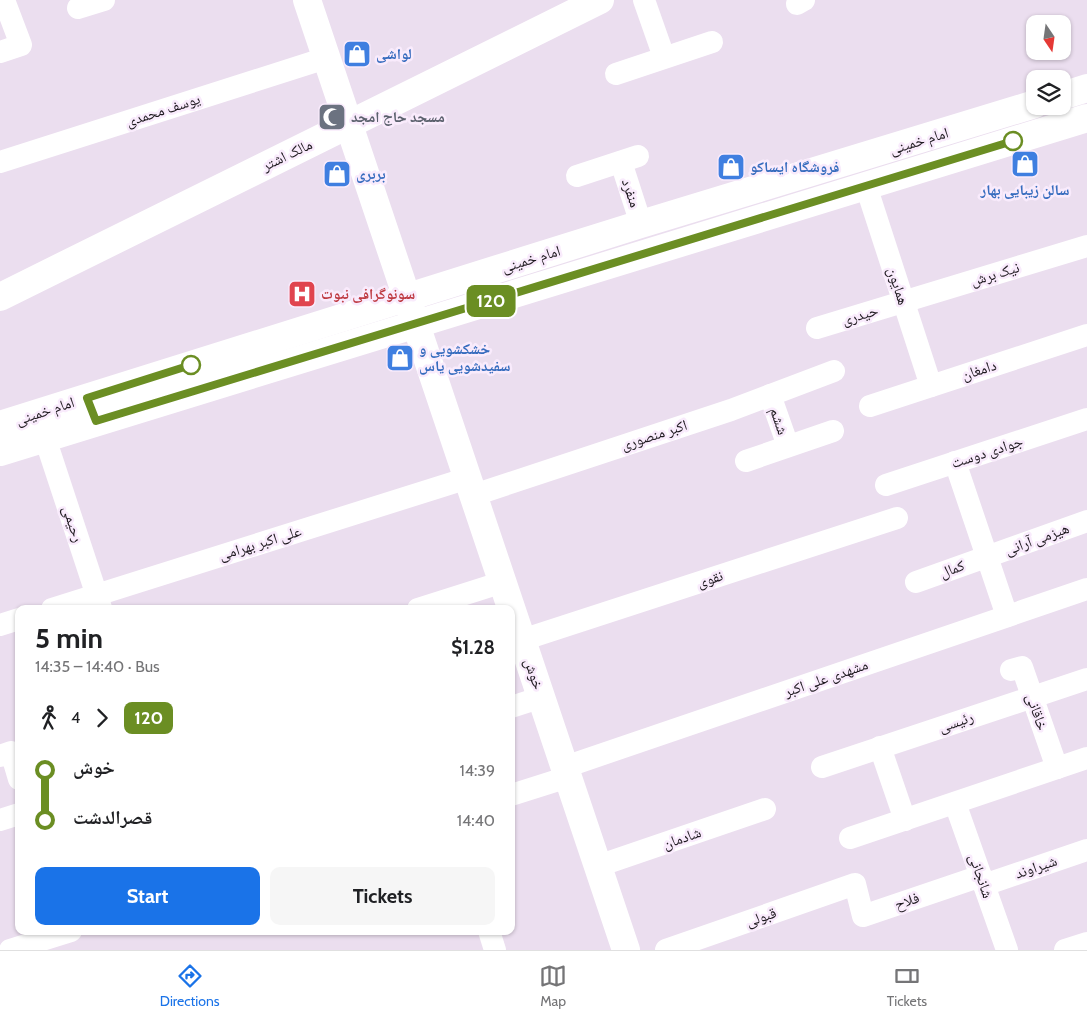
<!DOCTYPE html>
<html lang="en">
<head>
<meta charset="utf-8">
<style>
	body { margin:0; font-family:Cabin,"Noto Naskh Arabic",sans-serif; background:#f6f6f6; color:#202124; height:100vh; display:flex; flex-direction:column; font-size:19px; white-space:nowrap }
	* { box-sizing:border-box; margin:0 }
	p { font-size:16px; color:#757577 }
	.icon { flex:none; width:28px; height:28px; fill:none; stroke:currentColor; stroke-width:2; stroke-linecap:round; stroke-linejoin:round }
	.map { position:relative; flex:1; overflow:hidden }
	.side { position:absolute; left:15px; top:605px; width:500px; height:330px; display:flex; flex-direction:column; background:#fff; border-radius:10px; box-shadow:0 1px 4px #0004 }
	.side>* { flex:none }
	.badge { padding:0 10px; border-radius:8px; font-size:18px; line-height:32px }
	.needle { width:32px; rotate:167deg }
	.buttons { position:absolute; left:1026px; top:15px; display:grid; gap:10px }
	.buttons a { display:grid; place-items:center; width:45px; height:45px; border-radius:10px; background:#fff; box-shadow:0 1px 4px #0004; font-size:25px }
	.map>.badge { position:absolute; translate:-50% -50%; box-shadow:0 0 0 2px #fff }
	.legs { display:flex; align-items:center; gap:8px; height:55px; padding:0 20px; font-size:16px }
	.legs p { margin-inline-start:auto }
	.head { display:flex; align-items:center; justify-content:space-between; height:85px; padding:0 20px }
	h1 { font-size:28px; font-weight:700; line-height:38px }
	.button { display:flex; gap:10px; margin-top:auto; padding:10px 20px }
	.button a { flex:1; height:58px; border-radius:10px; background:#1a73e8; color:#fff; font-size:20px; font-weight:700; line-height:58px; text-align:center }
	.button a+a { background:#f6f6f6; color:#202124 }
	ul { padding:0 20px; list-style:none }
	li { display:flex; align-items:center; gap:18px; height:50px; font-size:19px }
	li i { display:grid; place-items:center; width:8px; height:100%; margin:0 6px; background:currentColor }
	li i::after { content:''; width:12px; height:12px; margin:-6px; border:4px solid; border-radius:50%; background:#fff }
	li p { margin-inline-start:auto }
	li:first-child i { background:linear-gradient(#0000 50%,currentColor 0) }
	li:last-child i { background:linear-gradient(currentColor 50%,#0000 0) }
	.dock { display:flex; justify-content:space-around; align-items:center; height:70px; border-top:1px solid #e0e0e0; background:#fff; font-size:14px; color:#757577 }
	.dock a { display:grid; justify-items:center; gap:2px }
	.dock .on { color:#1a73e8 }
	.map>svg:first-child { display:block }
	.lines { fill:none; stroke-linecap:round; stroke-linejoin:round }
	.street { stroke:#fff; stroke-width:22 }
	.secondary { stroke:#fff; stroke-width:28 }
	.primary { stroke:#fff; stroke-width:28 }
	.line-1-casing { stroke:#fff; stroke-width:11 }
	.line-1 { stroke:#6b8e23; stroke-width:8 }
	.stop-1-dot { fill:#fff; stroke:#6b8e23; stroke-width:2.5 }
	.labels { text-anchor:middle; stroke-width:5; stroke-linejoin:round; paint-order:stroke }
	.shop-label { font-size:15px; font-weight:bold; fill:#366cbe; stroke:#f9ebfc; text-anchor:start }
	.street-label { font-size:15px; fill:#1e191f; stroke:#f9ebfc }
	.worship-label { font-size:15px; font-weight:bold; fill:#5b616d; stroke:#f9ebfc; text-anchor:start }
	.health-label { font-size:15px; font-weight:bold; fill:#be3a42; stroke:#f9ebfc; text-anchor:start }
</style>
</head>
<body>
<div class="map">
<svg width="1087" height="950" viewBox="0 0 1087 950">
	<rect width="100%" height="100%" fill="#ebdeef"/>
	<g class="lines">
		<g class="street">
			<path d="M644,0l20,57"/>
			<path d="M797,4l7,-4"/>
			<path d="M78,8l26,-8"/>
			<path d="M0,52l21,-7 -17,-45"/>
			<path d="M616,74l96,-32"/>
			<path d="M0,162l326,-104"/>
			<path d="M621,162l20,62"/>
			<path d="M577,176l61,-20"/>
			<path d="M866,186l65,200"/>
			<path d="M817,328l270,-82"/>
			<path d="M770,395l18,51"/>
			<path d="M870,406l217,-71"/>
			<path d="M45,438l56,170"/>
			<path d="M746,461l87,-30"/>
			<path d="M955,462l52,154"/>
			<path d="M886,485l201,-66"/>
			<path d="M474,495l257,-85 103,-39"/>
			<path d="M916,582l171,-61"/>
			<path d="M52,609l416,-131"/>
			<path d="M418,609l85,-27"/>
			<path d="M0,625l19,-6"/>
			<path d="M522,640l375,-122"/>
			<path d="M1011,670l11,-3 35,101"/>
			<path d="M511,707l31,-10"/>
			<path d="M880,747l25,73"/>
			<path d="M0,756l11,-4 8,27"/>
			<path d="M565,767l522,-178"/>
			<path d="M822,767l265,-88"/>
			<path d="M511,795l57,-18"/>
			<path d="M955,803l52,147"/>
			<path d="M0,820l19,-6"/>
			<path d="M850,838l237,-80"/>
			<path d="M598,866l167,-57"/>
			<path d="M984,885l103,-35"/>
			<path d="M489,931l6,19"/>
			<path d="M10,950l61,-19"/>
			<path d="M666,950l189,-66 8,32 118,-40"/>
			<path d="M1065,950l22,-7"/>
		</g>
		<g class="secondary">
			<path d="M307,0l319,950"/>
			<path d="M0,297l600,-297"/>
		</g>
		<g class="primary">
			<path d="M1062,96l25,-8"/>
			<path d="M0,425l641,-201 394,-120"/>
			<path d="M0,452l1087,-334"/>
		</g>
	</g>
	<g class="lines">
		<defs>
			<path id="line-1" d="M191,365l-104,33 9,23 917,-280"/>
		</defs>
		<use href="#line-1" class="line-1-casing"/>
		<use href="#line-1" class="line-1"/>
	</g>
	<defs>
		<symbol id="shop-square" viewBox="-11 -11 22 22"><rect x="-9" y="-9" width="18" height="18" rx="4" fill="#3f7fe0" stroke="#f9ebfc"/><path d="M-5-2.5h2.3a2.7 3.5 0 0 1 5.4 0H5L5.5 6h-11ZM-1.5-2.5h3a1.5 2.3 0 0 0-3 0Z" fill="#fff"/></symbol>
		<symbol id="mosque-square" viewBox="-11 -11 22 22"><rect x="-9" y="-9" width="18" height="18" rx="4" fill="#6b7280" stroke="#f9ebfc"/><path d="M3.5-4.9A6 6 0 1 0 3.5 4.9A5 5 0 1 1 3.5-4.9Z" fill="#fff"/></symbol>
		<symbol id="hospital-square" viewBox="-11 -11 22 22"><rect x="-9" y="-9" width="18" height="18" rx="4" fill="#e0444e" stroke="#f9ebfc"/><path d="M-5-5h3v3.5h4V-5h3V5h-3V1.5h-4V5h-3Z" fill="#fff"/></symbol>
	</defs>
	<g fill-rule="evenodd">
		<use href="#shop-square" x="341" y="38" width="32" height="32"/>
		<use href="#mosque-square" x="316" y="101" width="32" height="32"/>
		<use href="#shop-square" x="1009" y="148" width="32" height="32"/>
		<use href="#shop-square" x="715" y="151" width="32" height="32"/>
		<use href="#shop-square" x="321" y="158" width="32" height="32"/>
		<use href="#hospital-square" x="286" y="278" width="32" height="32"/>
		<use href="#shop-square" x="384" y="342" width="32" height="32"/>
	</g>
	<g class="stop-1-dot">
		<circle cx="1013" cy="141" r="9"/>
		<circle cx="191" cy="365" r="9"/>
	</g>
	<g class="labels">
		<g class="shop-label">
			<text x="376" y="59">لواشی</text>
			<text x="750" y="172">فروشگاه ایساکو</text>
			<text x="356" y="179">بربری</text>
			<text x="1025" y="195" text-anchor="middle">سالن زیبایی بهار</text>
			<text x="419" y="354">خشکشویی و<tspan x="419" dy="17">سفیدشویی یاس</tspan></text>
		</g>
		<g class="street-label">
			<text transform="translate(163 110) rotate(-18)" y="5">یوسف محمدی</text>
			<text transform="translate(919 141) rotate(-17)" y="5">امام خمینی</text>
			<text transform="translate(287 155) rotate(-26)" y="5">مالک اشتر</text>
			<text transform="translate(631 193) rotate(71)" y="5">منفرد</text>
			<text transform="translate(531 259) rotate(-17)" y="5">امام خمینی</text>
			<text transform="translate(995 274) rotate(-17)" y="5">نیک برش</text>
			<text transform="translate(898 286) rotate(72)" y="5">همایون</text>
			<text transform="translate(860 315) rotate(-17)" y="5">حیدری</text>
			<text transform="translate(979 370) rotate(-18)" y="5">دامغان</text>
			<text transform="translate(45 411) rotate(-18)" y="5">امام خمینی</text>
			<text transform="translate(779 421) rotate(71)" y="5">ششم</text>
			<text transform="translate(654 435) rotate(-18)" y="5">اکبر منصوری</text>
			<text transform="translate(987 452) rotate(-18)" y="5">جوادی دوست</text>
			<text transform="translate(73 524) rotate(72)" y="5">رحیمی</text>
			<text transform="translate(1037 539) rotate(-20)" y="5">هیزمی آرانی</text>
			<text transform="translate(260 543) rotate(-17)" y="5">علی اکبر بهرامی</text>
			<text transform="translate(952 569) rotate(-20)" y="5">کمال</text>
			<text transform="translate(710 579) rotate(-18)" y="5">نقوی</text>
			<text transform="translate(534 674) rotate(72)" y="5">خوش</text>
			<text transform="translate(826 678) rotate(-19)" y="5">مشهدی علی اکبر</text>
			<text transform="translate(1037 712) rotate(71)" y="5">خاقانی</text>
			<text transform="translate(956 722) rotate(-19)" y="5">رئیسی</text>
			<text transform="translate(682 838) rotate(-19)" y="5">شادمان</text>
			<text transform="translate(1036 867) rotate(-19)" y="5">شیراوند</text>
			<text transform="translate(981 876) rotate(71)" y="5">شانجانی</text>
			<text transform="translate(907 901) rotate(-19)" y="5">فلاح</text>
			<text transform="translate(761 917) rotate(-19)" y="5">قبولی</text>
		</g>
		<g class="worship-label">
			<text x="351" y="122">مسجد حاج امجد</text>
		</g>
		<g class="health-label">
			<text x="321" y="299">سونوگرافی نبوت</text>
		</g>
	</g>
</svg>
<div class="buttons">
<a><svg class="needle" viewBox="-14 -14 28 28"><path d="M0-13l5 13h-10z" fill="#e53935"/><path d="M0 13l5-13h-10z" fill="#757577"/></svg></a>
<a><svg class="icon" aria-label="layers" viewBox="0 0 24 24"><path d="M12 4l9 5-9 5-9-5zM3 14l9 5 9-5"/></svg></a>
</div>
<b class="badge" style="left:491px;top:301px;background:#6b8e23;color:#fff">120</b>
<section class="side">
<div class="head"><div><h1>5 min</h1><p>14:35 – 14:40 · Bus</p></div><b>$1.28</b></div>
<div class="legs"><svg class="icon" aria-label="walk" viewBox="0 0 24 24"><circle cx="13" cy="4" r="2"/><path d="M13 8l-2 6 4 7M11 14l-3 7M7 12l3-4h3l4 4"/></svg>4<svg class="icon" aria-label="forward" viewBox="0 0 24 24"><path d="M9 5l7 7-7 7"/></svg><b class="badge" style="background:#6b8e23;color:#fff">120</b></div>
<ul>
<li><i style="color:#6b8e23"></i><b>خوش</b><p>14:39</p></li>
<li><i style="color:#6b8e23"></i><b>قصرالدشت</b><p>14:40</p></li>
</ul>
<div class="button"><a>Start</a><a>Tickets</a></div>
</section>
</div>
<nav class="dock">
<a class="on"><svg class="icon" aria-label="directions" viewBox="0 0 24 24"><path d="M12 3l9 9-9 9-9-9zM9 14v-3h6M13 9l2 2-2 2"/></svg>Directions</a>
<a><svg class="icon" aria-label="map" viewBox="0 0 24 24"><path d="M3 6l6-2 6 2 6-2v14l-6 2-6-2-6 2zM9 4v14M15 6v14"/></svg>Map</a>
<a><svg class="icon" aria-label="tickets" viewBox="0 0 24 24"><path d="M3 7h18v10H3zM15 7v10"/></svg>Tickets</a>
</nav>
</body>
</html>
